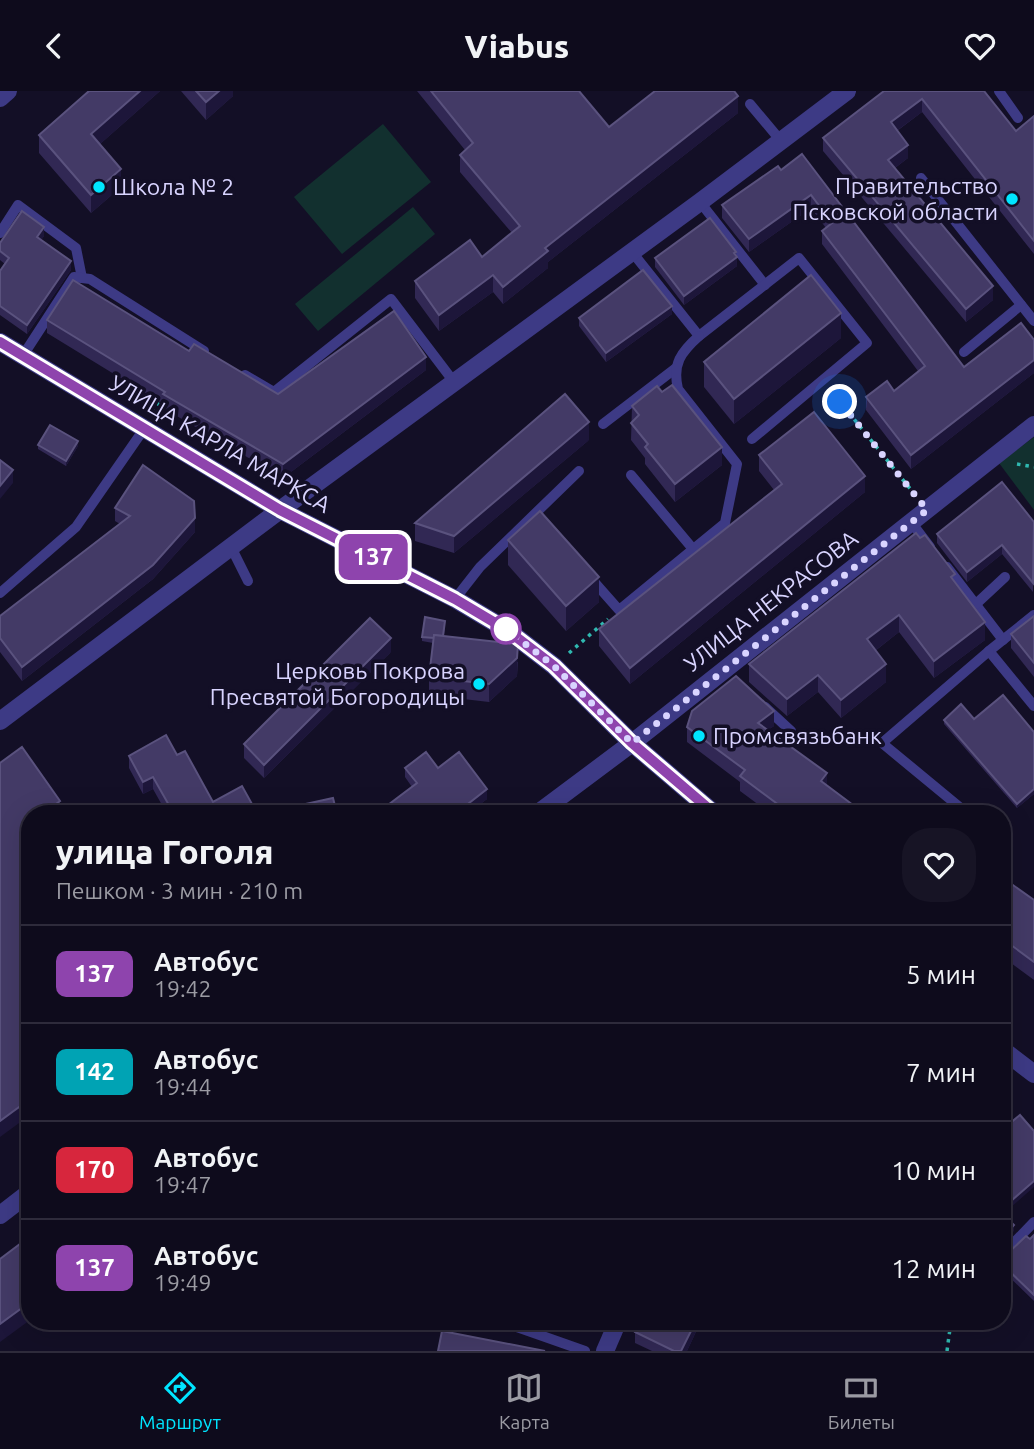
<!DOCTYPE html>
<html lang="ru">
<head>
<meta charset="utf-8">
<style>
	body { margin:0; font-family:Ubuntu,sans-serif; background:#171425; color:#f1f3f6; height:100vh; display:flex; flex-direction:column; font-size:26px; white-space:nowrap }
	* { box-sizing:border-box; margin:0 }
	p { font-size:23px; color:#9b9ba3 }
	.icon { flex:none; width:38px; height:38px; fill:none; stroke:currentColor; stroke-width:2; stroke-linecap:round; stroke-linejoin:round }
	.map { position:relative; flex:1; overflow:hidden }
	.panel { position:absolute; left:21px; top:714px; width:990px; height:525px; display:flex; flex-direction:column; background:#0e0b1c; border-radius:28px; box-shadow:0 7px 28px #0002,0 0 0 2px #2e2b3b }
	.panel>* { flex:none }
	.badge { padding:0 14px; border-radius:10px; font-size:24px; line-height:46px }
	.you { position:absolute; width:35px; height:35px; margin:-18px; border:5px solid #fff; border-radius:50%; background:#1a73e8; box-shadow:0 0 0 10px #1a73e833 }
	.map>.badge { position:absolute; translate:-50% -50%; box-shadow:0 0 0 4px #fff }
	.round { display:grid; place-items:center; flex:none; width:74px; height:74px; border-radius:28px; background:#171425 }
	.overview { display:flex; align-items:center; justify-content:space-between; height:119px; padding:0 35px }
	h1 { font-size:33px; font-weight:800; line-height:52px }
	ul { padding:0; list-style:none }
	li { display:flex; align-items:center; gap:21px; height:98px; padding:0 35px; border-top:2px solid #2e2b3b }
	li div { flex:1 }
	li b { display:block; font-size:26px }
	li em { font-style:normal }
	li .badge { min-width:77px; font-weight:700; text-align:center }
	header { display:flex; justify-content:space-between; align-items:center; height:91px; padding:0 35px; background:#0e0b1c; font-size:32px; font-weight:800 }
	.tab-bar { display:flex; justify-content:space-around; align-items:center; height:98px; border-top:2px solid #2e2b3b; background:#0e0b1c; font-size:19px; color:#9b9ba3 }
	.tab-bar a { display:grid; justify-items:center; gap:4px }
	.tab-bar .on { color:#00e5ff }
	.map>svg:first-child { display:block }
	.green { fill:#12302f }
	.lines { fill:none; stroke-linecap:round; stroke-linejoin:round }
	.path { stroke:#2fb8b0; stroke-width:3.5; stroke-dasharray:3.5 5; stroke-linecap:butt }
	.service { stroke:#3d3a85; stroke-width:10 }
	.minor { stroke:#3d3a85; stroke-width:18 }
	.wall { fill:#312854 }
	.shaded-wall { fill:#1d163a }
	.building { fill:#433a66; stroke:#5a527e; stroke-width:2 }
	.line-casing { stroke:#fff; stroke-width:16 }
	.line { stroke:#8e44ad; stroke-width:10 }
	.walk { stroke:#d9d4ff; stroke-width:7; stroke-dasharray:0 12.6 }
	.poi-dot { fill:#00e5ff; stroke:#130f26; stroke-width:2.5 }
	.stop-dot { fill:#fff; stroke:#8e44ad; stroke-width:3.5 }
	.labels { text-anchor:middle; stroke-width:7; stroke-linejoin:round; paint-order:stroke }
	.poi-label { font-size:23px; fill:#d9d4ff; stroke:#130f26; text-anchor:end }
	.street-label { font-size:23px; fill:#d9d4ff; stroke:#130f26 }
</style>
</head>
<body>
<header><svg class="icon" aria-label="back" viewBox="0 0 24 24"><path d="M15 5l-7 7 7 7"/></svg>Viabus<svg class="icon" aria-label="heart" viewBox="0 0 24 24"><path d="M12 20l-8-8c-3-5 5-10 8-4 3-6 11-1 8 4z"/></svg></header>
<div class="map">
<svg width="1034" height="1260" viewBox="0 0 1034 1260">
	<rect width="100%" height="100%" fill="#130f26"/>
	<g class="green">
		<path d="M383,33l48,58 -89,72 -48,-57z"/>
		<path d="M413,116l22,27 -117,97 -23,-27z"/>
		<path d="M1034,346v73l-35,-47z"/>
	</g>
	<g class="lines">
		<g class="path">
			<path d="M833,302l83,103"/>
			<path d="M153,322l9,-15"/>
			<path d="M1017,373l17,3"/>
			<path d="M569,562l39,-34"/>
			<path d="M947,1260l4,-30"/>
		</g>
		<g class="service">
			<path d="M999,0l19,27"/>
			<path d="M750,13l31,37"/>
			<path d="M921,87l113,143"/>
			<path d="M700,111l65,83"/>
			<path d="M0,142l18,-28 58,43 6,30"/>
			<path d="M632,161l67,84 100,-78 68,85 -115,96"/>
			<path d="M964,261l57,-47"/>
			<path d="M22,266l52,-80 16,2 114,72"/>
			<path d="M245,284l29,17 117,-93 63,83"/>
			<path d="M603,333l73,-56"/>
			<path d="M631,384l62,74"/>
			<path d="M911,431l19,25"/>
			<path d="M231,456l17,34"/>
			<path d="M947,476l56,73"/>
			<path d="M589,485l30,34 106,-87 12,-59 -59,-75c-6,-25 3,-37 21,-53"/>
			<path d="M0,502l76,-66 68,-98"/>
			<path d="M455,508l25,-32 99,-96"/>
			<path d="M976,513l29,-27"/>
			<path d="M1034,524l-45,36 45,55"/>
			<path d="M765,616l26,24"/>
			<path d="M968,723l-86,-71 107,-92"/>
			<path d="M1003,1163l31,-32"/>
			<path d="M500,1230l85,30"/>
		</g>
		<g class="minor">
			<path d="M0,7l8,-7"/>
			<path d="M0,251l280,168 175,89 52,31 47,36 78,77 83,71"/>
			<path d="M0,630l280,-211 420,-308 147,-111"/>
			<path d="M537,723l95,-71 402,-318"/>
			<path d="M1003,959l31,24"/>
			<path d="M0,1124l30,-23"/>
			<path d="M605,1260l13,-30"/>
		</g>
	</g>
	<g class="wall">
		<path d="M89,0h71l-60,53 21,43 -30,26 -52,-60v-18z"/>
		<path d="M181,0h52v5l-27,24z"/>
		<path d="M417,0h162l30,36 129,-14 -190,149v6l-45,36 -10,-12 -54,39 -24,-33v-17l67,-24 30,-24 -52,-61v-17l5,-5z"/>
		<path d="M884,0h100l32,40 18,-15v138l-112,-142 -25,19 11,27 -13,10 98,132 -27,22 -143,-171v-13z"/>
		<path d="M802,63l162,213 70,-27v33l-123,96 -45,-59v-13l28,-6 24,-20 -96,-127v-13l4,-3 -15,-20 -62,44 -27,-34v-13l59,-35z"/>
		<path d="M44,145l-3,4 30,30 -44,64 -27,-19v-44l5,-7 -5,-4v-17z"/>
		<path d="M736,164l1,11 -53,39 -29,-38v-9z"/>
		<path d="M672,223l-66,48 -27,-36v-8z"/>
		<path d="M47,229l142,31 89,43 148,-24 -143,108 -120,-70v-4l-116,-71z"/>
		<path d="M841,247l-107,86 -30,-37v-25z"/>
		<path d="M632,315l90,59 -47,37 -30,-38v-6l-14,-18z"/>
		<path d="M589,349l-135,113 -39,-12v-18z"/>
		<path d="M38,354l40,1 -12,20 -28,-17z"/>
		<path d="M759,364l106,37 -235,192 -31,-38v-17l175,-139 -15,-19z"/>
		<path d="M115,417l80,24 -42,47 -131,102 -22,-29v-36l120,-92 -5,-3z"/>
		<path d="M1034,431l-1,70 -31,-38 -35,28 -30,-39v-9z"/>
		<path d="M508,449l91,62 -33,29 -58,-66z"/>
		<path d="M955,492l30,57 -51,38 -35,-46 -24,19 11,31 -45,36 -23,-26 -31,24 -38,-34v-18z"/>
		<path d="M1034,525v61l-23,-29v-14z"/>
		<path d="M445,534l-1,11 74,26 -1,14 -28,26 -60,-7v-18l4,-34 -11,-2v-4z"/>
		<path d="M391,561l-127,126 -20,-20v-14z"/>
		<path d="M974,628l60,13v62l-17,14 -73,-84v-4z"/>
		<path d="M774,635l-6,4 59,55 38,29h-94l-31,-23v-9l-53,-40v-15z"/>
		<path d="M177,664l36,47 44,12h-90l-14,-25 -10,5 -14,-26v-12z"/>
		<path d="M405,677h33l49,31 -20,15h-91l36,-27 -7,-10z"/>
		<path d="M1003,787l31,22v80l-31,-23z"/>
		<path d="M1034,1144v66l-31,-30v-16h3l24,-16z"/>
		<path d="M569,1230h21l-3,7z"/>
		<path d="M640,1230h61l-14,30h-35l-17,-8v-11z"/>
	</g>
	<g class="shaded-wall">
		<path d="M140,0h20l-69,61v-18z"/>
		<path d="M219,0h14v5l-27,24v-18z"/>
		<path d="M738,5v17l-190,149v6l-45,36v-17l42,-39z"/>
		<path d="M922,8v13l-31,23v-13z"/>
		<path d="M908,54v13l-20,15v-13z"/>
		<path d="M121,78v18l-30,26v-18z"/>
		<path d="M811,104v13l-62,44v-13z"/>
		<path d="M44,136v9l-7,10v-9z"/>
		<path d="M736,161l1,14 -53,39v-9z"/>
		<path d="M71,170v9l-44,64v-9z"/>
		<path d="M493,184v17l-54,39v-16z"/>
		<path d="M993,195v14l-27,22v-13z"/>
		<path d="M672,215v8l-66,48v-9z"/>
		<path d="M841,222v25l-107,86v-25z"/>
		<path d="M426,266v13l-143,108v-14z"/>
		<path d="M1034,269v13l-123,96v-14z"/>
		<path d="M589,331v18l-135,113v-17z"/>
		<path d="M78,350v5l-12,20v-5z"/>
		<path d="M722,356v18l-47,37v-18z"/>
		<path d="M13,379v13l-13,16v-13z"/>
		<path d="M865,385v16l-235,192v-16z"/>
		<path d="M195,427v14l-42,47 -131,102v-14z"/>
		<path d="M1002,454v9l-35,28v-10z"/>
		<path d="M599,486v25l-33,29v-25z"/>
		<path d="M899,524v17l-32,25v-18z"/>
		<path d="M985,531v18l-51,38v-17z"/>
		<path d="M391,547v14l-127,126v-13z"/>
		<path d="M518,553l-1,32 -28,26v-18z"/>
		<path d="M886,573v18l-45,36v-18z"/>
		<path d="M818,584v17l-31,24v-17z"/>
		<path d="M774,620v15l-16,12v-15z"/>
		<path d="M827,682v15l-6,-7z"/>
		<path d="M153,686v12l-10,5v-12z"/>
		<path d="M487,698v10l-20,15h-12z"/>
		<path d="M1034,698v5l-17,14v-4z"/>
		<path d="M60,710v13h-8v-7z"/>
		<path d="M30,749v16l-9,6v-16z"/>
		<path d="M30,1008v16l-30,22v-16z"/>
		<path d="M1034,1090v6l-31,27v-6z"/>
		<path d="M1014,1134v6l-11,12v-6z"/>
		<path d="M30,1211v18l-30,22v-18z"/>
		<path d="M696,1230h5l-14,30h-6z"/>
	</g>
	<g class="building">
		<path d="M89,0h51l-49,43 30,35 -30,26 -52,-60z"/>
		<path d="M196,0h23l-13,11z"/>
		<path d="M431,0h148l30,36 46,-36h79l4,5 -193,152 3,3 -45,36 -10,-12 -54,40 -24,-34 55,-41 12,17 38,-31 -60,-71 13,-12z"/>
		<path d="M884,0h100l32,40 18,-15v125l-112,-142 -31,23 17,23 -20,15 105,126 -27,23 -143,-171z"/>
		<path d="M802,63l162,213 57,-44 13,17v20l-123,95 -45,-58 21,-16 7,10 31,-25 -103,-135 10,-8 -21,-28 -62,44 -27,-34 56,-39 3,4z"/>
		<path d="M22,120l22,16 -7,10 34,24 -44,64 -27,-19v-35l9,-13 -9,-7v-8z"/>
		<path d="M710,127l26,34 -2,1 3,4 -53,39 -29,-38z"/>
		<path d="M643,179l29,36 -66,47 -27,-35z"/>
		<path d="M811,184l30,38 -107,86 -30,-37z"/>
		<path d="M73,189l116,71 5,-7 84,50 116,-83 32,46 -143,107 -120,-70 2,-2 -118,-72z"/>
		<path d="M672,294l50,62 -47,37 -30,-37 3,-3 -17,-21 8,-8 -7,-9 25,-20 5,6z"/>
		<path d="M565,303l24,28 -135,114 -39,-13z"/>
		<path d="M814,321l51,64 -235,192 -31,-39 183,-145 -23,-29z"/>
		<path d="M50,334l28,16 -12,20 -28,-16z"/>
		<path d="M0,369l13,10 -13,16z"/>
		<path d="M143,374l51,36 1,17 -42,47 -131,102 -22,-29v-22l130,-100 -15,-8z"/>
		<path d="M1002,391l32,40 -1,61 -31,-38 -35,27 -30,-38z"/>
		<path d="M540,420l59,66 -33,29 -58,-66z"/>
		<path d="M916,442l4,5 5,-3 30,39 -4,3 34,45 -51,39 -35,-46 -32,24 19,25 -45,36 -23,-25 -31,24 -38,-35z"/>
		<path d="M1034,525v47l-23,-29z"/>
		<path d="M425,526l20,4 -2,15 -9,-1v3l-12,-1z"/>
		<path d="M370,527l21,20 -127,127 -20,-21z"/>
		<path d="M434,544l84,9 -1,14 -28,26 -60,-7z"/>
		<path d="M736,585l38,35 -16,12 69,50 -6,8 44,33h-62l-4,-4 -3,4h-5l-51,-38 5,-6 -58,-43 5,-16z"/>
		<path d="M1003,604l31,37v57l-17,15 -73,-84 17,-16 13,15z"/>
		<path d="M166,644l11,20 8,-4 28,51 29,-16 15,27 -83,1 -21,-37 -10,5 -14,-26z"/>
		<path d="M22,656l38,54 -8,6 5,7h-27v26l-9,6 9,12v241l-30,22v-358z"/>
		<path d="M426,661l12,16 21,-16 28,37 -32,25h-79l41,-31 -12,-15z"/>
		<path d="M333,707l4,16h-68v-2z"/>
		<path d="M1003,787l31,22v62l-31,-23z"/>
		<path d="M1020,1024l14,16v50l-31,27v-79z"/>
		<path d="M1003,1123l11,11 -11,12z"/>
		<path d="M1034,1144v60l-31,-30v-10h3l20,-19 4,3z"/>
		<path d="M20,1153l10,14v44l-30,22v-65z"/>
		<path d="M640,1230h56l-15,30h-7l-39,-19z"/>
		<path d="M442,1240l103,20h-107z"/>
	</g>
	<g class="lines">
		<defs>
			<path id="line" d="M0,251l280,168 175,89 52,31 47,36 78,77 83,71"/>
		</defs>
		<use href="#line" class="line-casing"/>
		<use href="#line" class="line"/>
		<path class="walk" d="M506,538l48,37 78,77 295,-233 -87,-108"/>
	</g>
	<g class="poi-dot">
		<circle cx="99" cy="96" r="7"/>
		<circle cx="1012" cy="108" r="7"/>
		<circle cx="479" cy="593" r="7"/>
		<circle cx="699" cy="645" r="7"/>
	</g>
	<circle class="stop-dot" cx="506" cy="538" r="14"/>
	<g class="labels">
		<g class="poi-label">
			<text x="998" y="103">Правительство<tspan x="998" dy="26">Псковской области</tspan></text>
			<text x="113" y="104" text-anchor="start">Школа № 2</text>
			<text x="465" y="588">Церковь Покрова<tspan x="465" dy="26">Пресвятой Богородицы</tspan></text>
			<text x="713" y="653" text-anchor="start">Промсвязьбанк</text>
		</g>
		<g class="street-label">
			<text transform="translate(220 353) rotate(30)" y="8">УЛИЦА КАРЛА МАРКСА</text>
			<text transform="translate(771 510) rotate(-38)" y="8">УЛИЦА НЕКРАСОВА</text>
		</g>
	</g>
</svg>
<div class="you" style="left:840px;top:311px"></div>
<b class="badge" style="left:373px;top:466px;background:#8e44ad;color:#fff">137</b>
<section class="panel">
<div class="overview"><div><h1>улица Гоголя</h1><p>Пешком · 3 мин · 210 m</p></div><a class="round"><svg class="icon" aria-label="heart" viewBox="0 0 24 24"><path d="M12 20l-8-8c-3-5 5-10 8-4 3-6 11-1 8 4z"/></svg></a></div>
<ul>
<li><span class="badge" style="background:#8e44ad;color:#fff">137</span><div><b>Автобус</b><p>19:42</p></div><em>5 мин</em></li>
<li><span class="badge" style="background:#00a3b4;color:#fff">142</span><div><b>Автобус</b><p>19:44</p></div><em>7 мин</em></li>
<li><span class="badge" style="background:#d7263d;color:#fff">170</span><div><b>Автобус</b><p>19:47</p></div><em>10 мин</em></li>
<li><span class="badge" style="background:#8e44ad;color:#fff">137</span><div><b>Автобус</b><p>19:49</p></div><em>12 мин</em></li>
</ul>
</section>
</div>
<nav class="tab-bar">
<a class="on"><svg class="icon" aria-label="directions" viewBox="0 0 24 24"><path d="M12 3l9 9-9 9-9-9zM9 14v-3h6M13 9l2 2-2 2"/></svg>Маршрут</a>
<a><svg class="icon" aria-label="map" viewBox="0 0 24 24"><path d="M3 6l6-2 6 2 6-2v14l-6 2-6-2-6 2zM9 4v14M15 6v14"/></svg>Карта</a>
<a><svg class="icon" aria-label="tickets" viewBox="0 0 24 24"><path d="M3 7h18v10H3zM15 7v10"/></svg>Билеты</a>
</nav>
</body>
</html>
